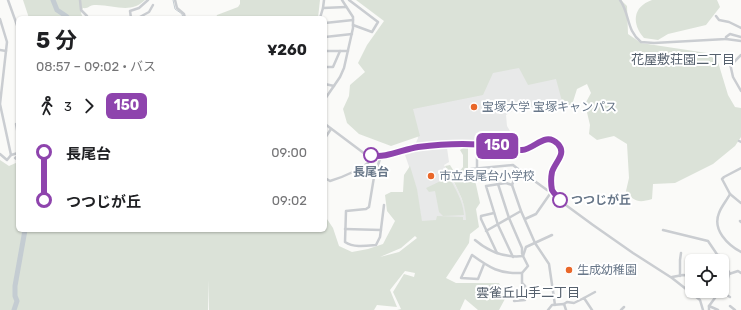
<!DOCTYPE html>
<html lang="ja">
<head>
<meta charset="utf-8">
<style>
	body { margin:0; font-family:Rubik,"Noto Sans JP",sans-serif; background:#f2f2f2; color:#202124; height:100vh; display:flex; flex-direction:column; font-size:15px; white-space:nowrap }
	* { box-sizing:border-box; margin:0 }
	p { font-size:13px; color:#757577 }
	.icon { flex:none; width:22px; height:22px; fill:none; stroke:currentColor; stroke-width:2; stroke-linecap:round; stroke-linejoin:round }
	.map { position:relative; flex:1; overflow:hidden }
	.sheet { position:absolute; left:16px; top:16px; width:311px; height:216px; display:flex; flex-direction:column; background:#fff; border-radius:6px; box-shadow:0 1px 3px #0004 }
	.sheet>* { flex:none }
	.badge { padding:0 8px; border-radius:6px; font-size:14px; line-height:26px }
	.tools { position:absolute; left:685px; top:254px; display:grid; gap:8px }
	.tools a { display:grid; place-items:center; width:44px; height:44px; border-radius:6px; background:#fff; box-shadow:0 1px 3px #0004; font-size:20px }
	.map>.badge { position:absolute; translate:-50% -50%; box-shadow:0 0 0 2px #fff }
	.legs { display:flex; align-items:center; gap:6px; height:44px; padding:0 20px; font-size:13px }
	.legs p { margin-inline-start:auto }
	.summary { display:flex; align-items:center; justify-content:space-between; height:68px; padding:0 20px }
	h1 { font-size:22px; font-weight:700; line-height:30px }
	ul { padding:0 20px; list-style:none }
	li { display:flex; align-items:center; gap:14px; height:48px; font-size:15px }
	li i { display:grid; place-items:center; width:6px; height:100%; margin:0 5px; background:currentColor }
	li i::after { content:''; width:10px; height:10px; margin:-5px; border:3px solid; border-radius:50%; background:#fff }
	li p { margin-inline-start:auto }
	li:first-child i { background:linear-gradient(#0000 50%,currentColor 0) }
	li:last-child i { background:linear-gradient(currentColor 50%,#0000 0) }
	.map>svg:first-child { display:block }
	.built { fill:#e8e9e9 }
	.green { fill:#dbe2d8; fill-rule:evenodd }
	.lines { fill:none; stroke-linecap:round; stroke-linejoin:round }
	.stream { stroke:#c4ccd2; stroke-width:1 }
	.river { stroke:#c4ccd2; stroke-width:5 }
	.street { stroke:#cacdd1; stroke-width:2.5 }
	.line-1-casing { stroke:#fff; stroke-width:9 }
	.line-1 { stroke:#8e44ad; stroke-width:6 }
	.poi-dot { fill:#e96729; stroke:#fff; stroke-width:1.5 }
	.stop-1-dot { fill:#fff; stroke:#8e44ad; stroke-width:2 }
	.labels { text-anchor:middle; stroke-width:4; stroke-linejoin:round; paint-order:stroke }
	.poi-label { font-size:12px; fill:#687789; stroke:#fff; text-anchor:start }
	.stop-label { font-size:12px; font-weight:bold; fill:#687789; stroke:#fff }
	.neighbourhood-label { font-size:13px; fill:#56616e; stroke:#fff }
</style>
</head>
<body>
<div class="map">
<svg width="741" height="310" viewBox="0 0 741 310">
	<rect width="100%" height="100%" fill="#fafaf8"/>
	<g class="built">
		<path d="M520,66l38,12 7,27h-18l-33,5 -8,5 1,11 3,5 -1,6 -13,6 -29,-1 -52,3 3,-7 -8,-30 83,-36z"/>
		<path d="M447,148l2,14 -5,3 15,27 7,18v10l-44,4 -6,-37 -12,-35z"/>
	</g>
	<g class="green">
		<path d="M23,0h122c-15,15 -32,4 -51,5 -4,0 -6,4 -11,3l-2,5 2,5h-54z"/>
		<path d="M240,0h80l-2,18h-102l1,-3 21,-8 2,-3z"/>
		<path d="M356,0h265l6,6 1,28 13,9 66,10 11,9 10,33 7,12 6,1v29l-6,9 -22,18 -38,19 -22,1 -1,15c-13,4 -18,3 -26,-8l3,-13 -2,-34 -13,-8 -17,4 -8,-6 1,-9 -5,-21 6,-11 -4,-9 -10,5 -6,19 -8,-3 -7,-26 -28,6 -9,-17 -26,5 -10,22 -70,14 7,27 -29,10 -32,-12 -12,-11 -4,-14 6,-13 1,-11 15,-13 -7,-9 9,-18 17,-24z"/>
		<path d="M652,0h65l3,7 -14,18 -38,9 -10,6 -14,-2c-12,-14 -12,-31 8,-38z"/>
		<path d="M463,148h5v28l7,4 5,23 -4,6 3,18 -9,7 -1,9 -23,35 10,5h43l7,14 -7,13h-21l-13,-11 -5,11h-63l4,-1 -8,-17 11,-18 10,3 1,-4 -10,-2 -15,19 7,17 -20,-2 -3,5h-165v-30l-1,30h-208v-150l9,6 9,-4v68h307v-14l8,12 6,18 13,6 16,-3 15,-5 12,-23 -8,-10 -2,-16 6,-3h12l1,-17 6,-9 7,23 5,32 14,-1 1,-4 26,1v3h3c0,-20 -12,-37 -21,-54l5,-1 5,8 4,-1 4,-5v-12l-3,-5zM415,236l2,2 -18,14 -19,5 21,-9z"/>
		<path d="M449,177c7,13 14,24 15,38l-21,1 -4,-4 -4,-21 -6,1 -3,-4z"/>
	</g>
	<g class="lines">
		<path class="stream" d="M173,0l2,9 7,5 1,4"/>
		<g class="river">
			<path d="M53,0l4,10 9,6 2,2"/>
			<path d="M14,310l3,-9 -2,-5v-10l10,-56"/>
		</g>
		<g class="street">
			<path d="M8,0l10,28"/>
			<path d="M80,0l1,10 6,6v2"/>
			<path d="M175,0l2,8 7,6 1,4"/>
			<path d="M349,0l29,22 -6,10 -19,-7"/>
			<path d="M620,0c10,14 6,30 21,42l13,1 72,-4v-2l4,-3 11,3"/>
			<path d="M323,8l23,-1"/>
			<path d="M716,16l3,4 10,2 12,6"/>
			<path d="M131,18l-1,-7 9,-3 9,-8"/>
			<path d="M138,18l11,-6 4,-7"/>
			<path d="M320,18l3,-10 1,-8"/>
			<path d="M0,19l7,23 -7,62 11,51"/>
			<path d="M325,23l28,-3"/>
			<path d="M325,37l27,-3"/>
			<path d="M726,39l15,2"/>
			<path d="M0,50l6,1"/>
			<path d="M325,51h23"/>
			<path d="M729,59l4,18 8,14"/>
			<path d="M734,62l7,-7"/>
			<path d="M325,67h8l7,-16"/>
			<path d="M325,84l9,2"/>
			<path d="M325,99l15,-22 4,-9 9,-40v-11l-11,-17"/>
			<path d="M16,124l2,11"/>
			<path d="M325,124l40,30 10,2 43,-9 26,-2h45l32,6 11,-4 12,-8h5l9,6 3,9 -9,18v19l3,4 8,8 30,22 40,28 39,25 28,22 3,10"/>
			<path d="M325,138l6,-9"/>
			<path d="M739,141l2,1"/>
			<path d="M477,153v16"/>
			<path d="M0,154l7,6 4,-5 7,-2"/>
			<path d="M18,156l-3,2 3,2"/>
			<path d="M381,156l-7,21 -5,30 -3,2 -20,2 -1,31c9,6 21,4 31,3l4,-8 4,-32"/>
			<path d="M741,168l-17,9 -2,2 8,15c-3,6 -9,13 -11,19 -7,17 9,32 22,39"/>
			<path d="M471,169l42,-4 5,4"/>
			<path d="M325,178l5,3c13,-4 36,-13 45,-25"/>
			<path d="M512,185l6,-16 29,21 5,1"/>
			<path d="M730,194l11,9"/>
			<path d="M494,213l-13,3v3l16,34"/>
			<path d="M525,219l11,-5 16,-23"/>
			<path d="M740,221l1,1"/>
			<path d="M345,229l36,1"/>
			<path d="M663,230l45,11 21,31v2"/>
			<path d="M486,231l35,-20"/>
			<path d="M475,240c14,12 30,18 48,16l-1,-3v-5l-13,-30 -11,-34"/>
			<path d="M513,257l-15,-32 -12,-39 20,-3 6,2 9,26 14,32 14,21 6,41"/>
			<path d="M700,261v-4l7,-1 4,2 8,-3"/>
			<path d="M484,264l-6,15 -17,-1 11,-23c18,13 27,19 50,18"/>
			<path d="M680,276v-16l1,-7"/>
			<path d="M672,277l11,-2 9,1"/>
			<path d="M722,289l5,-7 2,-8 9,-3 3,2"/>
			<path d="M720,291l10,6"/>
			<path d="M584,298l11,-6"/>
			<path d="M514,301l11,-1 1,-5 -1,-9 -3,-3v-10l6,-7 -5,-10 3,-9 26,-12"/>
			<path d="M564,304l3,-2 7,1 10,-5 8,12"/>
			<path d="M709,306l9,4"/>
			<path d="M730,306l5,4"/>
			<path d="M548,310l4,-5 12,-1 2,6"/>
			<path d="M621,310l3,-3"/>
			<path d="M709,310v-4l11,-15"/>
		</g>
	</g>
	<g class="lines">
		<defs>
			<path id="line-1" d="M371,155c13,4 33,-6 47,-8 24,-3 53,-4 77,-1 9,0 19,5 27,4 13,-1 23,-19 36,-6 9,10 -3,18 -6,28 -1,5 -1,13 0,18 2,4 6,7 8,10"/>
		</defs>
		<use href="#line-1" class="line-1-casing"/>
		<use href="#line-1" class="line-1"/>
	</g>
	<g class="poi-dot">
		<circle cx="474" cy="107" r="4"/>
		<circle cx="431" cy="176" r="4"/>
		<circle cx="569" cy="270" r="4"/>
	</g>
	<g class="stop-1-dot">
		<circle cx="371" cy="155" r="7"/>
		<circle cx="560" cy="200" r="7"/>
	</g>
	<g class="labels">
		<g class="poi-label">
			<text x="482" y="111">宝塚大学 宝塚キャンパス</text>
			<text x="439" y="180">市立長尾台小学校</text>
			<text x="577" y="274">生成幼稚園</text>
		</g>
		<g class="stop-label">
			<text x="371" y="176">長尾台</text>
			<text x="571" y="204" text-anchor="start">つつじが丘</text>
		</g>
		<g class="neighbourhood-label">
			<text x="683" y="64">花屋敷荘園二丁目</text>
			<text x="528" y="297">雲雀丘山手二丁目</text>
		</g>
	</g>
</svg>
<div class="tools">
<a><svg class="icon" aria-label="locate" viewBox="0 0 24 24"><circle cx="12" cy="12" r="6"/><path d="M12 2v4M12 18v4M2 12h4M18 12h4"/></svg></a>
</div>
<b class="badge" style="left:497px;top:146px;background:#8e44ad;color:#fff">150</b>
<section class="sheet">
<div class="summary"><div><h1>5 分</h1><p>08:57 – 09:02 · バス</p></div><b>¥260</b></div>
<div class="legs"><svg class="icon" aria-label="walk" viewBox="0 0 24 24"><circle cx="13" cy="4" r="2"/><path d="M13 8l-2 6 4 7M11 14l-3 7M7 12l3-4h3l4 4"/></svg>3<svg class="icon" aria-label="forward" viewBox="0 0 24 24"><path d="M9 5l7 7-7 7"/></svg><b class="badge" style="background:#8e44ad;color:#fff">150</b></div>
<ul>
<li><i style="color:#8e44ad"></i><b>長尾台</b><p>09:00</p></li>
<li><i style="color:#8e44ad"></i><b>つつじが丘</b><p>09:02</p></li>
</ul>
</section>
</div>
</body>
</html>
